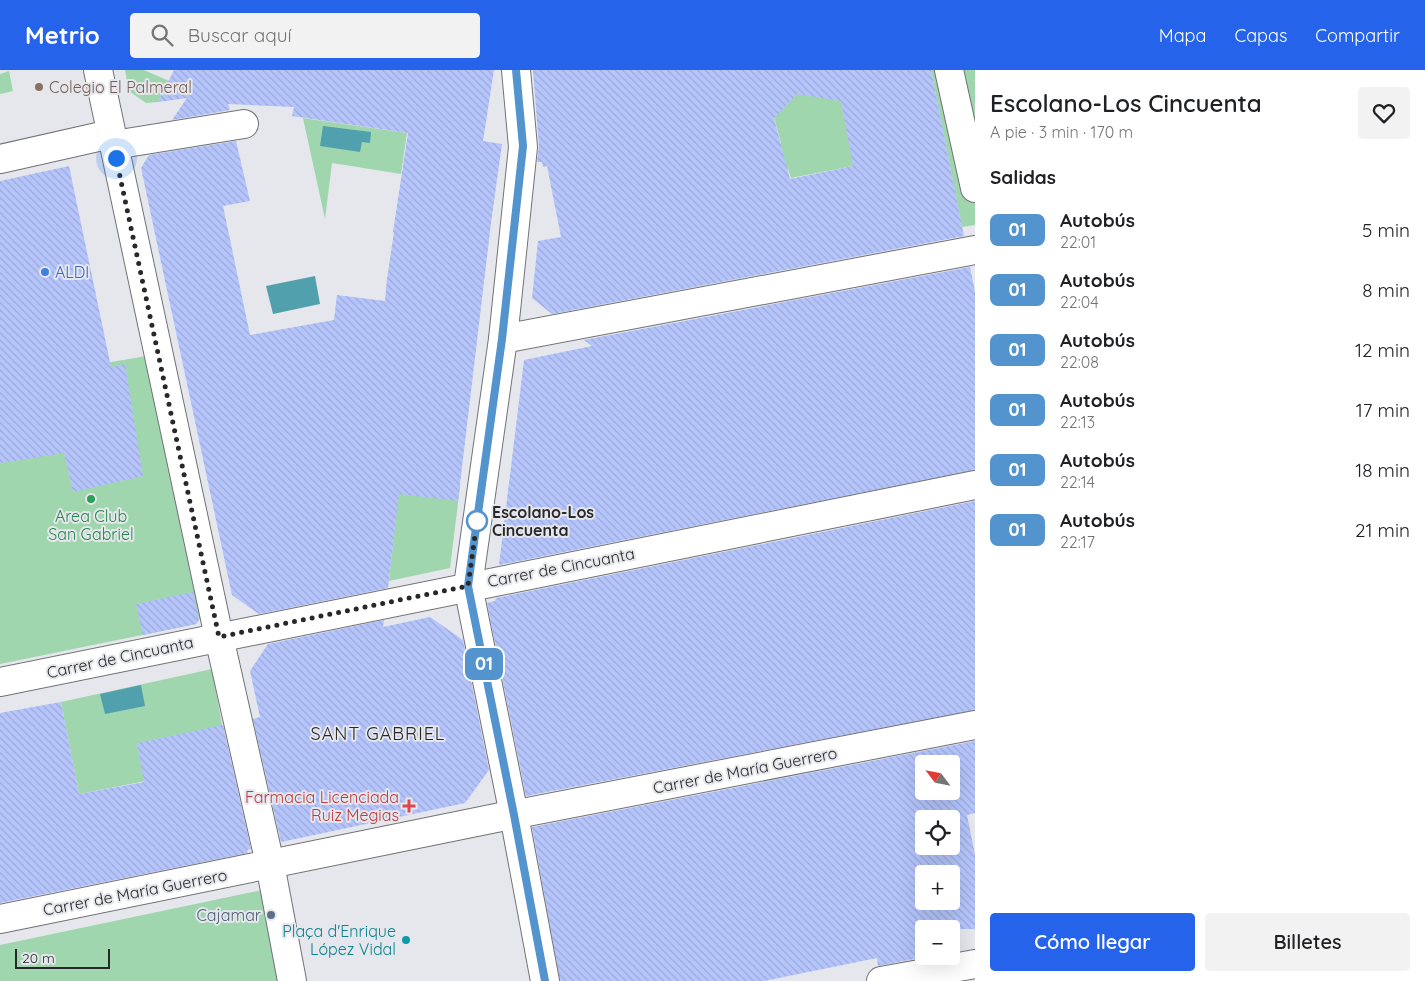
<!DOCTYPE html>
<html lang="es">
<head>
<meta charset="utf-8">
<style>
	body { margin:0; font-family:Quicksand,sans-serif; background:#f2f2f2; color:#202124; height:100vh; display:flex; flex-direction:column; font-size:19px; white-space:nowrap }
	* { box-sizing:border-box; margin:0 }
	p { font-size:16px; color:#757577 }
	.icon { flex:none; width:28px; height:28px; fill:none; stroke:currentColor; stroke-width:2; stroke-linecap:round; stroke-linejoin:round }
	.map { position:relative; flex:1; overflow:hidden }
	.panel { display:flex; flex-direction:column; background:#fff; width:450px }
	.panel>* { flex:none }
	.badge { padding:0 10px; border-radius:8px; font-size:18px; line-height:32px }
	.needle { width:32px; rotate:302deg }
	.controls { position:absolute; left:915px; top:685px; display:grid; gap:10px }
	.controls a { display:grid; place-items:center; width:45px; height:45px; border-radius:5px; background:#fff; box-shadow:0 5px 20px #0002; font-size:25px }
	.scale { position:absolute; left:15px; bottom:12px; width:95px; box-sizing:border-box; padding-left:5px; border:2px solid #28282a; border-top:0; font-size:14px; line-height:18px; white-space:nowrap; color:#28282a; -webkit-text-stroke:4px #e5e7ec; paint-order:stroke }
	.you { position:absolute; width:25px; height:25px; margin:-12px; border:4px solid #fff; border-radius:50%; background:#1a73e8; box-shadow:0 0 0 8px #1a73e833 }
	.map>.badge { position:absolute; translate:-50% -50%; box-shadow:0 0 0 2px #fff }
	h2 { padding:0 15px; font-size:19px; line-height:45px }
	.round { display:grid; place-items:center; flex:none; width:52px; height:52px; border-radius:5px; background:#f2f2f2 }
	.summary { display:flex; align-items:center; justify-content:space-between; height:85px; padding:0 15px }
	h1 { font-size:24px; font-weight:600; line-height:38px }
	.button { display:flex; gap:10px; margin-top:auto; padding:10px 15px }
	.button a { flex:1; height:58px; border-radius:5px; background:#2563eb; color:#fff; font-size:20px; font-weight:600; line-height:58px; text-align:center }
	.button a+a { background:#f2f2f2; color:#202124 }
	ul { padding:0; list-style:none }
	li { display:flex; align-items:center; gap:15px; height:60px; padding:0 15px }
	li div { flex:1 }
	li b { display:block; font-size:19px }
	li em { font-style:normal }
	li .badge { min-width:55px; font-weight:700; text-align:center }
	header { display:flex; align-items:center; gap:30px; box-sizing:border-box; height:70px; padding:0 25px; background:#2563eb; color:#fff }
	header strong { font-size:24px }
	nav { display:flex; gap:28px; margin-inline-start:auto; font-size:18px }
	.search { width:350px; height:45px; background:#f2f2f2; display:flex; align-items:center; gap:12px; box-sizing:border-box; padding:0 18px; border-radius:5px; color:#757577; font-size:19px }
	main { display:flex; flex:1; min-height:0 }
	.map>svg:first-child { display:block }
	.green { fill:#9fd6ae }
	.water { fill:#51a0ad }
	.building { fill:url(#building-back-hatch); fill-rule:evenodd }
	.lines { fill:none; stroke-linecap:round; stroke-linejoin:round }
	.minor-casing { stroke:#717277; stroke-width:30 }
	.minor { stroke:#fff; stroke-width:28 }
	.line-casing { stroke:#fff; stroke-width:11 }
	.line { stroke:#5393ce; stroke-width:8 }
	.walk { stroke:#28282a; stroke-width:5; stroke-dasharray:0 9 }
	.education-dot { fill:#8d6e63; stroke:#e5e7ec; stroke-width:2 }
	.shop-dot { fill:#3f7fe0; stroke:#e5e7ec; stroke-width:2 }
	.leisure-dot { fill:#2e9e5b; stroke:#e5e7ec; stroke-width:2 }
	.stop-dot { fill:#fff; stroke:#5393ce; stroke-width:2.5 }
	.health-dot { fill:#e0444e; stroke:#e5e7ec; stroke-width:2 }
	.service-dot { fill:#5c6f8a; stroke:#e5e7ec; stroke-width:2 }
	.culture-dot { fill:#0f9aa8; stroke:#e5e7ec; stroke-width:2 }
	.labels { text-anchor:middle; stroke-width:4; stroke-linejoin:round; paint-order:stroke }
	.education-label { font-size:16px; fill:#785e54; stroke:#e5e7ec; text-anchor:start }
	.shop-label { font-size:16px; fill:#366cbe; stroke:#e5e7ec; text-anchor:start }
	.stop-label { font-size:16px; font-weight:bold; fill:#28282a; stroke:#e5e7ec; text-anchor:start }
	.leisure-label { font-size:16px; fill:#27864d; stroke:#e5e7ec }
	.street-label { font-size:16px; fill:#28282a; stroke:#e5e7ec }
	.health-label { font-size:16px; fill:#be3a42; stroke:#e5e7ec; text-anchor:end }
	.service-label { font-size:16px; fill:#4e5e75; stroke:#e5e7ec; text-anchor:end }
	.culture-label { font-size:16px; fill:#0d838f; stroke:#e5e7ec; text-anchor:end }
	.neighbourhood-label { font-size:18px; letter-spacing:1px; fill:#28282a; stroke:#e5e7ec }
</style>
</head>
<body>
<header>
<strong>Metrio</strong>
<div class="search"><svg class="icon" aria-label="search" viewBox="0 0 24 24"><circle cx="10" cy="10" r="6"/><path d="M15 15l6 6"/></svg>Buscar aquí</div>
<nav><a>Mapa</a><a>Capas</a><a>Compartir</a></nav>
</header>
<main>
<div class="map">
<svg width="975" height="911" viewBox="0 0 975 911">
	<defs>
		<pattern id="building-back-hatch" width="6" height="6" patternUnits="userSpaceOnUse" patternTransform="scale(1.25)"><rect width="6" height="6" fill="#b5c5fc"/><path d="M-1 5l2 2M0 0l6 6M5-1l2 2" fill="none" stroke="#9ca9d8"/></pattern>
	</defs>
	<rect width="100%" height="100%" fill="#e5e7ec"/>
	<g class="green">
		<path d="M125,0h19l25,11 -11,21 -12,1 -17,-12z"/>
		<path d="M870,0l-17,96 -62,12 -3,-9 -21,5 -5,-27 19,-4 -8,-30 24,-19z"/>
		<path d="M931,0h44v155l-13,2z"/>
		<path d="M9,1l4,20 -13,3v-20z"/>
		<path d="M303,48l104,15 -6,41 -69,-11 -7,56z"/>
		<path d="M152,285l55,254 -11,15 -196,40v-253l12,-32z"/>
		<path d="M401,398l59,19 -10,81 -61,13z"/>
		<path d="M212,599l10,56 -66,54 -77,15 -18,-92z"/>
		<path d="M267,819l17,92h-284v-36z"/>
	</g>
	<g class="water">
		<path d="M323,56l48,6 -1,11 -8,-1 -2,10 -40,-6z"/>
		<path d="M315,206l5,28 -47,10 -7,-28z"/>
		<path d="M141,615l4,21 -40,8 -5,-20z"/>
	</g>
	<g class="building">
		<path d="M174,0h320l-11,71 19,3 -11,79 -33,278 -59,-7 -11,94 -129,26 -27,-19 -91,-427 8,-13 87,-14 14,60 -27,5 27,129 84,-15 3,-25 48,6 2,-22 7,-47h-1l15,-99 -116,-17 2,-9 -66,-3 2,6 -58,10 15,-22 -29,4z"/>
		<path d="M533,0h398l33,166 -412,78 -20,-16 6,-57 23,-4 -14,-71 -4,1 -1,-5h-5l2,-16zM797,24l44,7 12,65 -63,13 -16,-61z"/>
		<path d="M69,96l42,201 14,-3 18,112 -70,16 -9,-39 -64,10v-282z"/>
		<path d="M970,197l5,25v178l-476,95 25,-205 68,-14 -8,-6z"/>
		<path d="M975,431v209l-449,86 -39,-193 8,-2 1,-3z"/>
		<path d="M193,522l6,27 -3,5 -53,11 -7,-31z"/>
		<path d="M430,547l33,23 26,130 -24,33 -184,39 -28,-123 7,-2 -10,-46 18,-27 116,-24 -1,7z"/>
		<path d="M61,632l18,92 65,-12 -7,-39 86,-18 28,124 -4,1 1,3 -248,50v-190z"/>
		<path d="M975,671v72l-8,2 8,40v74h-51v28l-46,9 -1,-8 -113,23h-204l-28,-154zM924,694h27v27h-27zM924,749h27v27h-27zM924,804h27v27h-27z"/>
	</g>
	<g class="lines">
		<defs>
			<g id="minor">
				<path d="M98,0l121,567 51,227 22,117"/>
				<path d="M516,0l7,77 -20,192 -35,247 46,229 31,166"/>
				<path d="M949,0l26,118"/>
				<path d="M114,75l130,-21"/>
				<path d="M0,89l111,-25"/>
				<path d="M503,269l472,-89"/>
				<path d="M0,612l975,-197"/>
				<path d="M0,849l496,-101 479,-93"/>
				<path d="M881,911l94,-17"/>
			</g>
		</defs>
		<use href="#minor" class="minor-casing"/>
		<use href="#minor" class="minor"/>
	</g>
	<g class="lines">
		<defs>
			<path id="line" d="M516,0l7,76 -21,193 -34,247 46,229 31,166"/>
		</defs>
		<use href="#line" class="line-casing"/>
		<use href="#line" class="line"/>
		<path class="walk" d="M116,88l103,479 249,-51 9,-65"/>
	</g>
	<circle class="education-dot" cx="39" cy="17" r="5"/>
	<circle class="shop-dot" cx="45" cy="202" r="5"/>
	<circle class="leisure-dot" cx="91" cy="429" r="5"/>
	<circle class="stop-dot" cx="477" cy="451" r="10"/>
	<path class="health-dot" d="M406.5 728.5h5v5h5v5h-5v5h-5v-5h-5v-5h5z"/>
	<circle class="service-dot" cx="271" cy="845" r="5"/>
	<circle class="culture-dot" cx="406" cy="870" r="5"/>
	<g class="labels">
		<g class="education-label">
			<text x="49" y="23">Colegio El Palmeral</text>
		</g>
		<g class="shop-label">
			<text x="55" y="208">ALDI</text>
		</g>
		<g class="stop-label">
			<text x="492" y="448">Escolano-Los<tspan x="492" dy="18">Cincuenta</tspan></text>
		</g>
		<g class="leisure-label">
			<text x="91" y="452">Area Club<tspan x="91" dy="18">San Gabriel</tspan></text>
		</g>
		<g class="street-label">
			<text transform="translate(561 497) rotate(-11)" y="6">Carrer de Cincuanta</text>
			<text transform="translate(120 587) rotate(-12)" y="6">Carrer de Cincuanta</text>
			<text transform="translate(745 700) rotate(-11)" y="6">Carrer de María Guerrero</text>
			<text transform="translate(135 822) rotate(-11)" y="6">Carrer de María Guerrero</text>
		</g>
		<g class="health-label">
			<text x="399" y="733">Farmacia Licenciada<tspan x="399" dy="18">Ruiz Megias</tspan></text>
		</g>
		<g class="service-label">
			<text x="261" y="851">Cajamar</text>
		</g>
		<g class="culture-label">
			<text x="396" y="867">Plaça d'Enrique<tspan x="396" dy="18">López Vidal</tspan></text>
		</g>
		<g class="neighbourhood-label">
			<text x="378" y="670">SANT GABRIEL</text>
		</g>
	</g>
</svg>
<div class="controls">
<a><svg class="needle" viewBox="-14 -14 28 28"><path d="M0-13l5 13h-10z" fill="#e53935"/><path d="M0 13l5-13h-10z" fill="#757577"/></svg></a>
<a><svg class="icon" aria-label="locate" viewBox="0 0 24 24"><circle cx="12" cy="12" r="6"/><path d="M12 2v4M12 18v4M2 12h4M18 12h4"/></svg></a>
<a>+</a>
<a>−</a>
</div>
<div class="scale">20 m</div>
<div class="you" style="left:116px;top:88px"></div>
<b class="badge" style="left:484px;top:594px;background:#5393ce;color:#fff">01</b>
</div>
<section class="panel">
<div class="summary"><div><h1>Escolano-Los Cincuenta</h1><p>A pie · 3 min · 170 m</p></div><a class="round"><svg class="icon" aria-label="heart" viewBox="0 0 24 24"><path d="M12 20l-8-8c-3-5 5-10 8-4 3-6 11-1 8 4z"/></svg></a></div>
<h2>Salidas</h2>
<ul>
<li><span class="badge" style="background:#5393ce;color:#fff">01</span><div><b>Autobús</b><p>22:01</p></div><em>5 min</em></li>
<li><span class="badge" style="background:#5393ce;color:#fff">01</span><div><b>Autobús</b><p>22:04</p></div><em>8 min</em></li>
<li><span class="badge" style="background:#5393ce;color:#fff">01</span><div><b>Autobús</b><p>22:08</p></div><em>12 min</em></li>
<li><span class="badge" style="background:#5393ce;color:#fff">01</span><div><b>Autobús</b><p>22:13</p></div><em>17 min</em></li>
<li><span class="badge" style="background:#5393ce;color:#fff">01</span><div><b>Autobús</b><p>22:14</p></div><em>18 min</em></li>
<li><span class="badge" style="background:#5393ce;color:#fff">01</span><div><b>Autobús</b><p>22:17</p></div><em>21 min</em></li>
</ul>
<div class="button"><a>Cómo llegar</a><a>Billetes</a></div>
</section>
</main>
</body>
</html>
